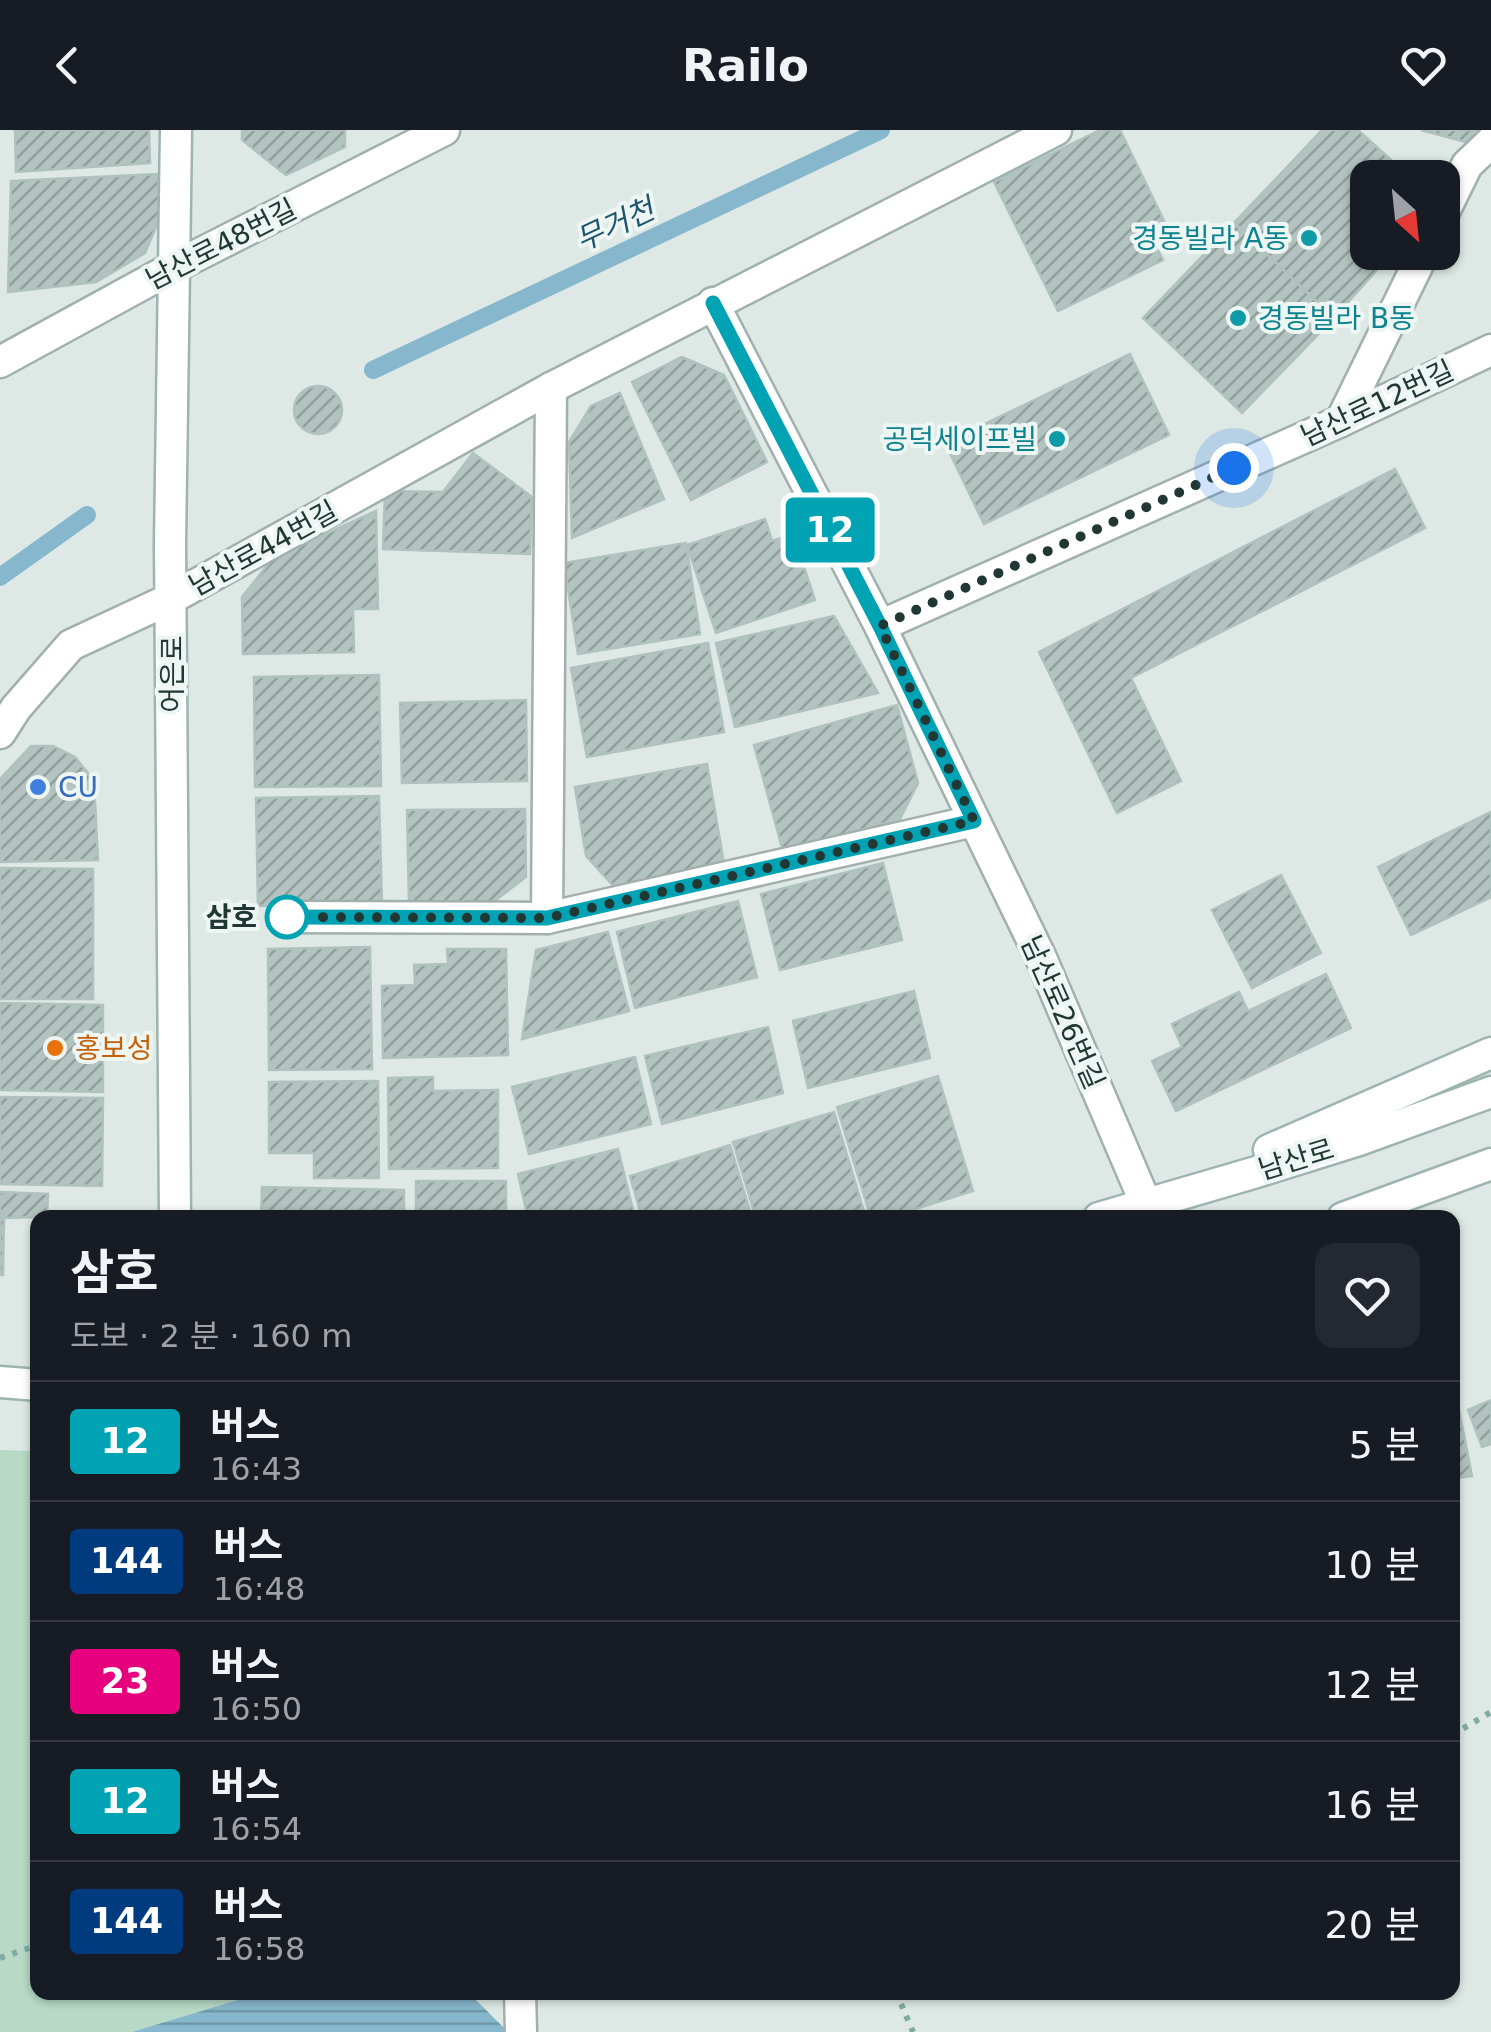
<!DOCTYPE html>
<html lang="ko">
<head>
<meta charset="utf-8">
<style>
	body { margin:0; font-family:"DejaVu Sans","Noto Sans KR",sans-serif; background:#242831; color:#f1f3f6; height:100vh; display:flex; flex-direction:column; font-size:38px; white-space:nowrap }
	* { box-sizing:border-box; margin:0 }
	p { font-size:32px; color:#9ea1a6 }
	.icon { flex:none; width:55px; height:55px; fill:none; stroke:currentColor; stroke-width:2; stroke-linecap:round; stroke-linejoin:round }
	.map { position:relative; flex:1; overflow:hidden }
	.side { position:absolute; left:30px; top:1080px; width:1430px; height:790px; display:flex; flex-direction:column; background:#171b24; border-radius:20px; box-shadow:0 2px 8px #0004 }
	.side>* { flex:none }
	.badge { padding:0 20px; border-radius:8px; font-size:35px; line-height:65px }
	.needle { width:65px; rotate:153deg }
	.tools { position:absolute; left:1350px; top:30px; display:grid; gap:20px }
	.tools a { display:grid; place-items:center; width:110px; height:110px; border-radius:20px; background:#171b24; box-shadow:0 2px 8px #0004; font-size:50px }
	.you { position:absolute; width:50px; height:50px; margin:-25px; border:8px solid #fff; border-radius:50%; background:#1a73e8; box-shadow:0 0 0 15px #1a73e833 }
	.map>.badge { position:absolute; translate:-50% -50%; box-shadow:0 0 0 5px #fff }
	.round { display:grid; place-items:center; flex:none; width:105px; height:105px; border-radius:20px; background:#242831 }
	.headline { display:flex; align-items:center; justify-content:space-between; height:170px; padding:0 40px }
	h1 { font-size:48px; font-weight:700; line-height:75px }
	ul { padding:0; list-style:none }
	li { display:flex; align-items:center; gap:30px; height:120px; padding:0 40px; border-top:2px solid #363941 }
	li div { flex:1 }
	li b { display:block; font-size:38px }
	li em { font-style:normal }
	li .badge { min-width:110px; font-weight:700; text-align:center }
	header { display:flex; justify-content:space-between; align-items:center; height:130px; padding:0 40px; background:#171b24; font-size:45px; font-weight:700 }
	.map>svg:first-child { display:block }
	.green { fill:#b7d9c5 }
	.water { fill:url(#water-rules) }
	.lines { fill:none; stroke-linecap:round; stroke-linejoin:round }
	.stream { stroke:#87b7cc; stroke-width:18 }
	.building { fill:url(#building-hatch); stroke:#b0c2bd; stroke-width:2.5 }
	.minor-casing { stroke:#a1b0ac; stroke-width:35 }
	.tertiary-casing { stroke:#a1b0ac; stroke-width:35 }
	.secondary-casing { stroke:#9db4af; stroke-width:35 }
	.path { stroke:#7faba4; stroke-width:6; stroke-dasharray:5 8; stroke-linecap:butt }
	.minor { stroke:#fff; stroke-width:30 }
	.tertiary { stroke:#fff; stroke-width:30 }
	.secondary { stroke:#fff; stroke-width:30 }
	.line-casing { stroke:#fff; stroke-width:22 }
	.line { stroke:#00a3b4; stroke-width:15 }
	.walk { stroke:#203734; stroke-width:10; stroke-dasharray:0 18 }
	.culture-dot { fill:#0f9aa8; stroke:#eef6f3; stroke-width:4 }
	.shop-dot { fill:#3f7fe0; stroke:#eef6f3; stroke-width:4 }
	.stop-dot { fill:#fff; stroke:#00a3b4; stroke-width:5 }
	.food-dot { fill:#e8710a; stroke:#eef6f3; stroke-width:4 }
	.labels { text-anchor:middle; stroke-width:8; stroke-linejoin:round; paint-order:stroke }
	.culture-label { font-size:28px; fill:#0d838f; stroke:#eef6f3; text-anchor:end }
	.street-label { font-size:28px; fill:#203734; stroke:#eef6f3 }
	.shop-label { font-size:28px; fill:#366cbe; stroke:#eef6f3; text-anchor:start }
	.stop-label { font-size:28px; font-weight:bold; fill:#203734; stroke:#eef6f3; text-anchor:end }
	.food-label { font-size:28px; fill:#c56008; stroke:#eef6f3; text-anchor:start }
	.water-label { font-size:30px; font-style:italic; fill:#1e566f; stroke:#eef6f3 }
</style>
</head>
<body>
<header><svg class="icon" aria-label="back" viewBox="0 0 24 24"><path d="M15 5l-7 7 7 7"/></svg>Railo<svg class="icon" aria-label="heart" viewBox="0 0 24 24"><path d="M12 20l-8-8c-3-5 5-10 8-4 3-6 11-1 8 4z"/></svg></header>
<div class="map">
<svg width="1491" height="1902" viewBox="0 0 1491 1902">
	<defs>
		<pattern id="water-rules" width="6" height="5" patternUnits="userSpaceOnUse" patternTransform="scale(2.5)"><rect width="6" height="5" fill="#87b7cc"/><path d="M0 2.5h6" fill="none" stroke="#6e96a6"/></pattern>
		<pattern id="building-hatch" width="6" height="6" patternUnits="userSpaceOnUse" patternTransform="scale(2.5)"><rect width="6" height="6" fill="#b3c3bf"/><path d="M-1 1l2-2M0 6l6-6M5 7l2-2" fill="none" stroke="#919f9c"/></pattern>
	</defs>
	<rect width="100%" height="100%" fill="#dee9e5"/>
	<path class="green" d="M0,1320l37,1 1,541 226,1 -132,39h-132z"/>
	<path class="water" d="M264,1862l205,1 39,39h-376z"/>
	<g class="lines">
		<g class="stream">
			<path d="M373,240l508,-240"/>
			<path d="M0,447l87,-62"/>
		</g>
	</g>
	<g class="building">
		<path d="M15,0h134l1,33 -134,9z"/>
		<path d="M242,0h103v17l-59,28 -44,-35z"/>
		<path d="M1100,0h20l44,91 -17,8 16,31 -105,51 -64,-129z"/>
		<path d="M1322,0h36l53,48h-43v74h25l-59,66 -100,-95z"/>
		<path d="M1421,0h70l-14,15z"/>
		<path d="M158,44l1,46 -14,33 -49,29 -88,10 3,-111z"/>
		<path d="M1234,93l100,95 -92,95 -99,-95z"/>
		<path d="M1130,224l39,81 -185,89 -39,-81z"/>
		<path d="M682,227l42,18 43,87 -76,38 -59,-118z"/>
		<circle cx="318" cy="280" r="24"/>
		<path d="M620,263l44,106 -92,39 -3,-96 22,-36z"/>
		<path d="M473,323l59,44 -2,57 -147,-5 2,-58 58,1z"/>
		<path d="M1395,339l30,59 -294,150 50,103 -64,32 -78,-161z"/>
		<path d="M376,381l2,98h-25l1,43 -111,2 -1,-57 31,-39z"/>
		<path d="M765,389l7,22 21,-7 22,66 -99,33 -29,-88z"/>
		<path d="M686,413l14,91 -122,20 -14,-91z"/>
		<path d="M834,486l44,77 -143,34 -19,-84z"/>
		<path d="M708,513l16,89 -137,25 -16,-89z"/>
		<path d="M379,545l2,111 -126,1 -1,-110z"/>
		<path d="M526,570l1,81 -125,2 -2,-80z"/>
		<path d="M897,575l21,78 -18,36 -117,32 -29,-106z"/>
		<path d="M31,616h22l22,11 16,20 4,25 3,58 -98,2v-83z"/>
		<path d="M707,634l18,106 -109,19 -30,-33 -11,-69z"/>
		<path d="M379,666l3,108 -124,2 -2,-108z"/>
		<path d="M525,679l1,68 -34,26 -83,1 -2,-94z"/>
		<path d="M1491,682v85l-80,38 -33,-68z"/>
		<path d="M883,733l19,77 -122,30 -19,-76z"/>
		<path d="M0,738l93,1v130h-93z"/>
		<path d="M1281,745l40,78 -69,35 -40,-78z"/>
		<path d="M738,771l19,76 -122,31 -18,-76z"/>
		<path d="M608,802l21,79 -107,28 14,-89z"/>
		<path d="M370,817l2,122 -103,1 -1,-121z"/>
		<path d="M447,819h59l2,106 -125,3 -1,-72 33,-1 -1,-20 34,-1z"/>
		<path d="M1326,844l25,54 -175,83 -24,-50 30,-14 -10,-23 67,-32 9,19z"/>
		<path d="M914,861l16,67 -122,30 -15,-67z"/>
		<path d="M0,873l103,2v87l-103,-2z"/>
		<path d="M768,897l15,66 -121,31 -17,-68z"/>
		<path d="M635,927l16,67 -122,30 -17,-67z"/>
		<path d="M938,946l35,115 -86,27h-16l-34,-111z"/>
		<path d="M433,947v14l65,-1v78l-109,1 -1,-91z"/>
		<path d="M378,951l1,97h-65v-25h-45v-71z"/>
		<path d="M0,967l103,1 -1,88 -102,-2z"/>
		<path d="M834,982l32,106h-110l-23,-76z"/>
		<path d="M730,1015l22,73h-110l-12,-42z"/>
		<path d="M618,1019l17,69h-107l-10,-44z"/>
		<rect x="416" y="1051" width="90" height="37"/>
		<path d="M262,1057l142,3v28h-143z"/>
		<path d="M0,1062l48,2 -1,23 -43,1 -1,57h-3z"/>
		<path d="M1491,1270v44l-9,3 -14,-37z"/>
		<path d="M1452,1275h6l14,71 -20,3z"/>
	</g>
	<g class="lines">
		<defs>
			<g id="minor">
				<path d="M1442,86l25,-51 24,-23"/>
				<path d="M713,173l167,323 161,332 105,246"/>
				<path d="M0,232l174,-95 270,-137"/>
				<path d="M1341,291l83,-169"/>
				<path d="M880,496l461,-205 150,-71"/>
				<path d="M0,603l16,-25 55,-63 101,-47 379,-210 505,-258"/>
				<path d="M287,787l260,1 427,-97"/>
				<path d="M547,788l4,-530"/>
			</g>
			<path id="tertiary" d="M520,1862l1,40"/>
			<g id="secondary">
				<path d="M1269,1020l222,-97"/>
				<path d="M175,1088l-5,-675 6,-413"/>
				<path d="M1099,1088l154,-45 106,-33 132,-48"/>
				<path d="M1343,1088l148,-54"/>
				<path d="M0,1252l38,3"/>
			</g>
		</defs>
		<use href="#minor" class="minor-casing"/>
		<use href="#tertiary" class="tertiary-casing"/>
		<use href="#secondary" class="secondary-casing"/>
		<g class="path">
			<path d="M1452,1605l39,-23"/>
			<path d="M0,1828l38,-13"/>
			<path d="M896,1862l17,40"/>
		</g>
		<use href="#minor" class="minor"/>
		<use href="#tertiary" class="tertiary"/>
		<use href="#secondary" class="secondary"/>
	</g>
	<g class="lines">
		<defs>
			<path id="line" d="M287,787l260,1 427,-97 -94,-195 -167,-323"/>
		</defs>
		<use href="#line" class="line-casing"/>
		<use href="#line" class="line"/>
		<path class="walk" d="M287,787l260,1 427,-97 -94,-195 354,-158"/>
	</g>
	<g class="culture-dot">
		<circle cx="1309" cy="108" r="10"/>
		<circle cx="1238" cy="188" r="10"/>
		<circle cx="1057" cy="309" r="10"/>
	</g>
	<circle class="shop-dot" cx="38" cy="657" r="10"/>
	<circle class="stop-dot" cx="287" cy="787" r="20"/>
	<circle class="food-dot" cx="55" cy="918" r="10"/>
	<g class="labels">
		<g class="culture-label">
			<text x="1289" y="118">경동빌라 A동</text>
			<text x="1258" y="198" text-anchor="start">경동빌라 B동</text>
			<text x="1037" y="319">공덕세이프빌</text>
		</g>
		<g class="street-label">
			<text transform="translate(221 114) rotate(-27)" y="10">남산로48번길</text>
			<text transform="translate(1377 273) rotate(-25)" y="10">남산로12번길</text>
			<text transform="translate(263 418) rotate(-29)" y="10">남산로44번길</text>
			<text transform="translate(172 544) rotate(-90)" y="10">어은로</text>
			<text transform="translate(1063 882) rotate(66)" y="10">남산로26번길</text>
			<text transform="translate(1296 1029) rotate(-17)" y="10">남산로</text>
		</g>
		<g class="shop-label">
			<text x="58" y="667">CU</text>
		</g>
		<g class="stop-label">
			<text x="257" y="797">삼호</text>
		</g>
		<g class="food-label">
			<text x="75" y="928">홍보성</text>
		</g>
		<g class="water-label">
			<text transform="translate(615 95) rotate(-25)" y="10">무거천</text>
		</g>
	</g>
</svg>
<div class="tools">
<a><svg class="needle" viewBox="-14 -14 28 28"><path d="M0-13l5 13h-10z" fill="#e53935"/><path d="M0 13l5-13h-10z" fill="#9ea1a6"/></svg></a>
</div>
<div class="you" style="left:1234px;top:338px"></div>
<b class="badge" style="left:830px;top:400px;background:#00a3b4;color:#fff">12</b>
<section class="side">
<div class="headline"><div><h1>삼호</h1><p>도보 · 2 분 · 160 m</p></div><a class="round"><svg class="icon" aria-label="heart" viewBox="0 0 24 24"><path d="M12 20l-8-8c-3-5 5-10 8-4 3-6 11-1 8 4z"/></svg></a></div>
<ul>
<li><span class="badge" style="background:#00a3b4;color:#fff">12</span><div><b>버스</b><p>16:43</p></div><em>5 분</em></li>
<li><span class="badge" style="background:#003b80;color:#fff">144</span><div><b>버스</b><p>16:48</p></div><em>10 분</em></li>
<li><span class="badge" style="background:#e6007e;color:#fff">23</span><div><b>버스</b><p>16:50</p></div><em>12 분</em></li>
<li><span class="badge" style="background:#00a3b4;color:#fff">12</span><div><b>버스</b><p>16:54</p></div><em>16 분</em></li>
<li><span class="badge" style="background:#003b80;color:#fff">144</span><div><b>버스</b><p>16:58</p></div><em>20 분</em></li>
</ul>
</section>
</div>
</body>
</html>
